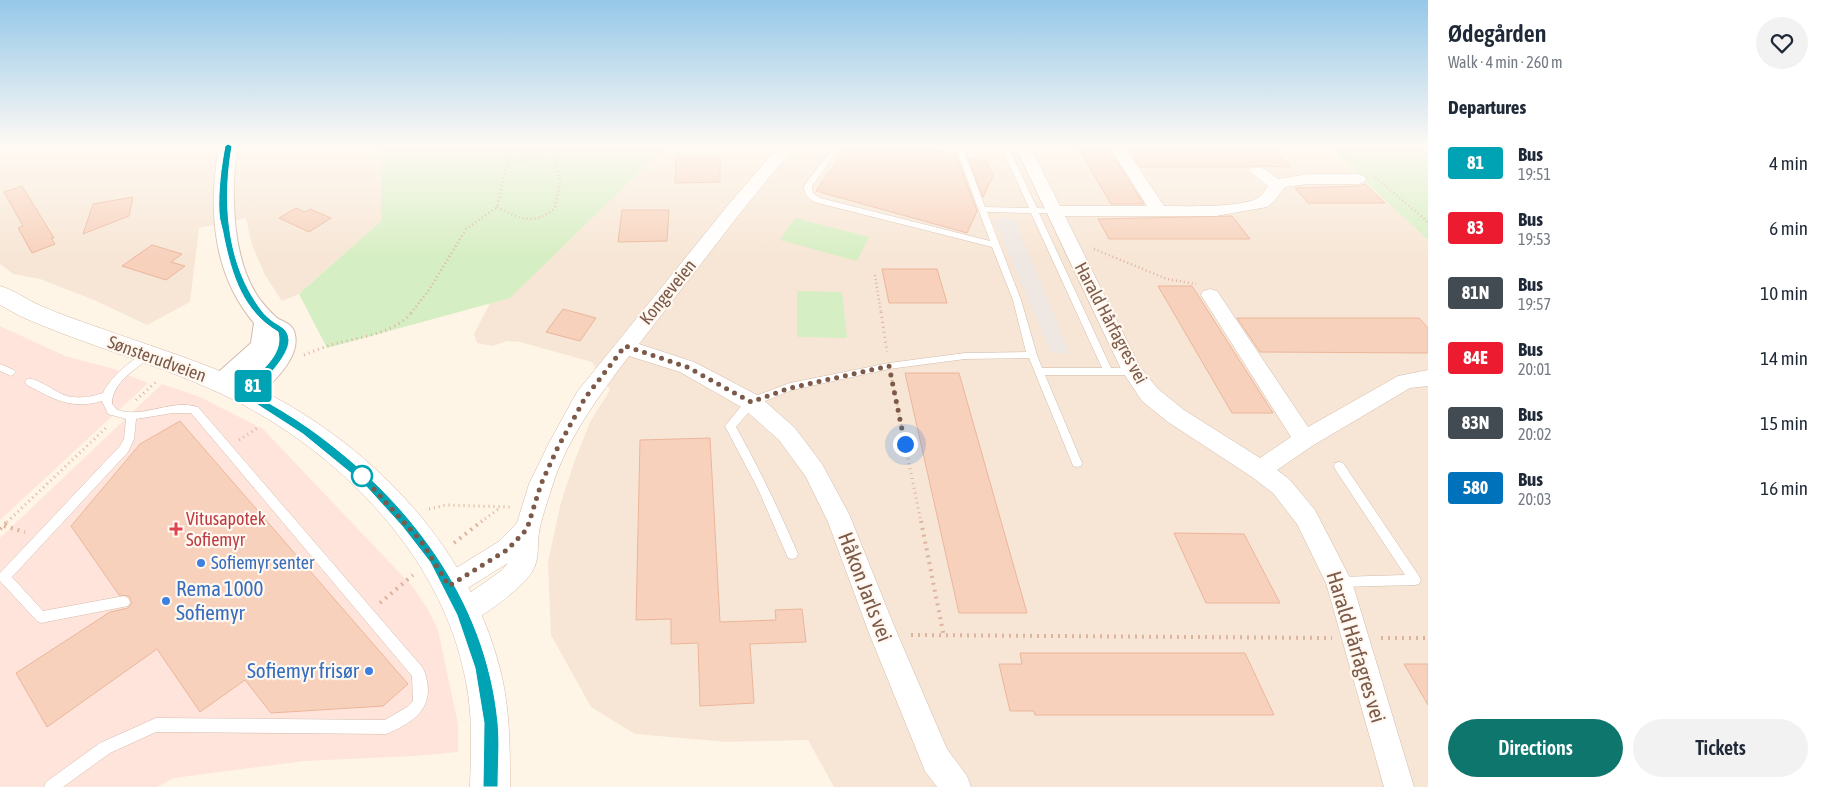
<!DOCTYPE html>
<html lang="en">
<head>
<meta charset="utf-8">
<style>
	body { margin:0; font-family:"Asap Condensed",sans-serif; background:#f2f2f3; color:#1f2937; height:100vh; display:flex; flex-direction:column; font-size:19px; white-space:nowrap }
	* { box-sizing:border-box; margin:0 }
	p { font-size:16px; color:#747a83 }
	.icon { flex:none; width:28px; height:28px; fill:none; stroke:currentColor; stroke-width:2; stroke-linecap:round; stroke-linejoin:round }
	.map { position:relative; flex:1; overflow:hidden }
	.details { display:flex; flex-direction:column; background:#fff; width:400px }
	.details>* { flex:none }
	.badge { padding:0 10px; border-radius:4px; font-size:18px; line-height:32px }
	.you { position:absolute; width:25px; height:25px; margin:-12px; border:4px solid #fff; border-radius:50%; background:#1a73e8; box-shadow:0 0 0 8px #1a73e833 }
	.map>.badge { position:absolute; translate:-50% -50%; box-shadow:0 0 0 2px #fff }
	h2 { padding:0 20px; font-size:19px; line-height:45px }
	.round { display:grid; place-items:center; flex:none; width:52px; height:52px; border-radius:26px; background:#f2f2f3 }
	.summary { display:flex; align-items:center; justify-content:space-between; height:85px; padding:0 20px }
	h1 { font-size:24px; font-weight:600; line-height:38px }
	.action { display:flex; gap:10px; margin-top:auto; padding:10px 20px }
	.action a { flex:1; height:58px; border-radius:30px; background:#0f766e; color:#fff; font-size:20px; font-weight:600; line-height:58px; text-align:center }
	.action a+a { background:#f2f2f3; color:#1f2937 }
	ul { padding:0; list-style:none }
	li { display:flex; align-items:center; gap:15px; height:65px; padding:0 20px }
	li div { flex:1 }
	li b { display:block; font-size:19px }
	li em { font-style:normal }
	li .badge { min-width:55px; font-weight:700; text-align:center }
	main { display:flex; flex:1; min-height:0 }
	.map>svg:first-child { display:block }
	.residential { fill:#f7e6d5 }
	.commercial { fill:#ffe4db }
	.industrial { fill:#efe7e1 }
	.green { fill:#d6eec3 }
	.building { fill:#f7d1bc; stroke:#ebb69a }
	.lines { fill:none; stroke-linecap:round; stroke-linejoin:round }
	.service-casing { stroke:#d3bbab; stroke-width:1 }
	.minor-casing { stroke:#d3bbab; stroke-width:1 }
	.tertiary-casing { stroke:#d3bbab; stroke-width:2 }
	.secondary-casing { stroke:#d8bdaa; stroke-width:1 }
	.path-far2 { stroke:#ddb49e; stroke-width:2.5; stroke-dasharray:1 3; stroke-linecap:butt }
	.path-far1 { stroke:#ddb49e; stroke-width:3; stroke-dasharray:1 4; stroke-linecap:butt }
	.path { stroke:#ddb49e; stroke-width:4; stroke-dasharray:2 5; stroke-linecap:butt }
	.service { fill:#fff; fill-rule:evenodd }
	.minor { fill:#fff; fill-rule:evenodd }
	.tertiary { fill:#fff; fill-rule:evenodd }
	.secondary { fill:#fff; fill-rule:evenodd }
	.line { fill:#00a3b4; stroke:#fff }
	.walk { stroke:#7c5948; stroke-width:5; stroke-dasharray:0 9 }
	.stop-dot { fill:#fff; stroke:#00a3b4; stroke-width:2.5 }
	.health-dot { fill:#e0444e; stroke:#fff8f0; stroke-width:2 }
	.shop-dot { fill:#3f7fe0; stroke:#fff8f0; stroke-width:2 }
	.labels { text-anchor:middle; stroke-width:4.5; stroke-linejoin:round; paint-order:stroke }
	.street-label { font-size:18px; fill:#7c5948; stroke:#fff8f0 }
	.health-label { font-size:18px; fill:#be3a42; stroke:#fff8f0; text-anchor:start }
	.shop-label { font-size:18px; fill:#366cbe; stroke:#fff8f0; text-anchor:start }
	.near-street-label { font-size:21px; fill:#7c5948; stroke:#fff8f0 }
	.near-shop-label { font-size:21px; fill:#366cbe; stroke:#fff8f0; text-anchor:start }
</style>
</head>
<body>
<main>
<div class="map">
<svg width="1428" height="787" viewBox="0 0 1428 787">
	<rect width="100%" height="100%" fill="#fef5e7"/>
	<g class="residential">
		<path d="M0,146h381v75l-82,73 -17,7 -17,-26 -13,-30 -6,-27 -47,10 -9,74 -43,23 -53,-25 -54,-21 -27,-5 -13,-10z"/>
		<path d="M666,146h654l36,27 72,67v547h-594l-26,-47 -81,2 -92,-8 -44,-27 -40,-72 -3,-73 13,-60 14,-42 15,-38 20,-32 -18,-28 -72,-20 -13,-1 -14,5 -16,-3 -3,-9 16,-31 20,-6z"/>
	</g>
	<g class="commercial">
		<path d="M0,326l65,30 49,13 34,14 -148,137z"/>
		<path d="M162,384l38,13 63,32 150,158 14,21 11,22 20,94v28l-44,4 -110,5 -130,17 -17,9h-157v-249z"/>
	</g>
	<path class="industrial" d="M1014,218l56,135h-19l-57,-134z"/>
	<g class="green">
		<path d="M381,146h285l-156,152 -183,50 -28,-54 82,-73z"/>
		<path d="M1327,146h101v94z"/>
		<path d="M795,218l74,19 -12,24 -77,-21z"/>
		<path d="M797,291l45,1 5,46 -50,-1z"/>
	</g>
	<g class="building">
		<path d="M848,146h73l35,9 21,56 -10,22 -151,-42z"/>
		<path d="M1077,146h30l37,58h-33z"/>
		<path d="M1127,146h145l18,21 -35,-1 -6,1h-109z"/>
		<path d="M676,156h44v26l-45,1z"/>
		<path d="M968,158l19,4 6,14 -10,21z"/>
		<path d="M1365,184l20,19h-77l-13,-15 63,-2z"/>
		<path d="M22,186l32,52h-3l4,6 -23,9 -14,-25 5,-2 -19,-34z"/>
		<path d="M133,197l-4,19 -46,18 10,-30z"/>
		<path d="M296,208l9,4 5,-3 21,9 -22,14 -30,-14z"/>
		<path d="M622,210h47l-2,31 -49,1z"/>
		<path d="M1232,216l18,23h-141l-11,-20z"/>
		<path d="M152,245l30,9 -11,8 14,4 -19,14 -44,-14z"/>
		<path d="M882,269h55l10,34h-58z"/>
		<path d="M1158,286h34l81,127h-41z"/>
		<path d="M563,309l33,9 -16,23 -34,-9z"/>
		<path d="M1237,318h182l9,10v25l-168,-1z"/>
		<path d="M905,373h54l68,240h-68z"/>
		<path d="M180,421l228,263 -25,22 -112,7 -26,-33 -45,32 -43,-63 -110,78 -31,-54 94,-61 18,-4 4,-5 -3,-7 -10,-1 -48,-69 69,-82z"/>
		<path d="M710,438l10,184 56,-2 -1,-10 27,-1 4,33 -56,2 4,59 -54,3 -2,-63 -27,1v-25l-35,1 4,-180z"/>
		<path d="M1174,533l70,1 36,69h-74z"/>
		<path d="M1020,653h225l29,62h-239l-1,-4h-24l-11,-47h23z"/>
		<path d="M1404,664h24v41z"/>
	</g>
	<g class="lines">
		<defs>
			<g id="service">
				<path d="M834,146h7l-29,40 1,7 7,5 170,43 -35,-95h7l23,61 44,1 -28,-62h7l29,62 17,1 4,2 -4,2h-15l72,155 21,-1 5,4 -5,4h-87l37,88 -1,3 -4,1 -4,-1 -1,-3 -43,-105 -64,1 -76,10 -97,21 -37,15 -19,22c23,41 43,83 62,127l-2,4 -4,1 -4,-1 -30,-69 -33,-63 22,-27 43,-16 99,-20 76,-10 61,-1 -13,-52 -21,-53 -178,-45c-6,-4 -10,-8 -10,-16zM987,212l44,1 71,155h-60l-5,-13 -16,-55z"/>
				<path d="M148,352l3,1 2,2 -2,2c-15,12 -39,25 -39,47 3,3 4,6 9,7 25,6 51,-12 77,-4l225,261c15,37 -6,53 -37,66l-230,-2 -46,21 -47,34h-19l2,-5 54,-39 56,-25 229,2 22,-13 6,-6 -1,-25 -221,-263h-18l-37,6 -2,20 -6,13 -116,125 31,34 81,-15 4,2 2,4 -2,4 -87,17 -4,-2 -37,-40v-8l120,-127 4,-7 2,-20 -18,-5 -6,-13c-32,9 -48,-2 -75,-16l-2,-3 2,-3c10,-2 29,14 40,17 12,3 25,1 36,-3 6,-14 30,-36 45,-41z"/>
				<path d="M0,364l14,6 2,2 -2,2 -3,2 -11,-5z"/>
				<path d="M1339,462l4,1 76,113 2,4 -2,4 -4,1 -76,2 -4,-1 -2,-4 2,-4 4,-1 66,-2 -70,-106 -1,-3 1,-3z"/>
			</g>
			<g id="minor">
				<path d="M779,146h16l-54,66 -102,132 55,18 65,34 36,32 27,36 27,50 48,119 50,116 20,27 4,11h-34l-12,-16 -56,-138 -41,-111 -22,-45 -27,-37 -36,-32 -63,-36 -51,-16c-30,40 -62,82 -77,131 -4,13 -9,27 -12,40 -4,16 1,30 -8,45 -11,17 -50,46 -69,53l-9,-3 -4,-9 4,-9 47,-33 7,-8 -50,31 -9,4 -9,-4 -4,-8 4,-8 58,-36 19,-19 12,-39 20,-41 28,-51 152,-188z"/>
				<path d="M1015,146h15l30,60h87l-38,-60h15l40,60c22,0 76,2 94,-8 4,-3 7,-7 10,-12l-19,-15 2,-3c11,-3 19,5 27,11l30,-5h50l6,2 2,3 -2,3 -6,2h-50l-23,3 -10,13 -8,7 -51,9h-151l75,151 18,22 26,21 76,48 31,-21 -90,-142 2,-4 7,-2 7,2 91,136 90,-51 30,-6v16l-18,2 -98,58 -35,24 12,9 26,31 37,72 62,205h-30l-58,-204 -29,-59 -24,-31 -21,-16 -84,-55 -26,-21 -20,-30z"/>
			</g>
			<path id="tertiary" d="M219,146h18c-6,48 -6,115 24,155 5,6 10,12 16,17 6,4 14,5 17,13 8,22 -15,45 -29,59 -3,3 -6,9 -10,11 -6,4 -12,2 -18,0l-4,-7 4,-7 22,-23c-13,13 -25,32 -45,26l-4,-7 4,-7 37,-33 3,-20c-42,-50 -46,-114 -35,-177z"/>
			<path id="secondary" d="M0,286c14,4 26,13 39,19 18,8 38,15 58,22 55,20 112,36 164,63 115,58 215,164 242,292 7,34 7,70 7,105h-40c1,-35 3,-71 -4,-105 -24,-131 -135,-239 -253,-292 -62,-28 -128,-45 -191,-73l-22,-12z"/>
		</defs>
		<use href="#service" class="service-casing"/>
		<use href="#minor" class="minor-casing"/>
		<use href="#tertiary" class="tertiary-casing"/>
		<use href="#secondary" class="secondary-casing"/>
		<g class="path-far2">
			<path d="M1335,146l21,17"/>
			<path d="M506,166l51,-20"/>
			<path d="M1375,177l53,45"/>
			<path d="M497,207c23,12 36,19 58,1l5,-27 -4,-16 6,-19"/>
			<path d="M1094,249l73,30 29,5"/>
			<path d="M875,275l6,38"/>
			<path d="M411,313l18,-23 37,-61 31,-22 14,-61"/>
		</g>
		<g class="path-far1">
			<path d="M881,312l6,40"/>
			<path d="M304,355c10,-4 20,-8 30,-11 26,-7 60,-10 78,-32"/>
			<path d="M892,380l29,142"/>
			<path d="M136,400l22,-20"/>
			<path d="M239,440l20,-13"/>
			<path d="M429,509l17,-4 64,2"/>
			<path d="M7,522l101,-96"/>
			<path d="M481,522l20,-15"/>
		</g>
		<g class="path">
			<path d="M921,521l23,116"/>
			<path d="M4,526l21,6"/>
			<path d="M0,529l8,-8"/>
			<path d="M454,543l28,-22"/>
			<path d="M380,603l33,-28"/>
			<path d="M911,635l421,3"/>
			<path d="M1381,638h47"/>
		</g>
		<use href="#service" class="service"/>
		<use href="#minor" class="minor"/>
		<use href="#tertiary" class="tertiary"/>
		<use href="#secondary" class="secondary"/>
	</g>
	<linearGradient id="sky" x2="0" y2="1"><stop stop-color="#95c8e9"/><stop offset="0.57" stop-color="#fffaf4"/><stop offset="1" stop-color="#fffaf4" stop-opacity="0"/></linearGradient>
	<rect width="1428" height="257" fill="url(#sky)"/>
	<path class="line" d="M228,144l4,2c-9,52 -6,110 23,155 4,6 9,14 15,18 8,7 18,8 19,21 0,17 -26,41 -37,53 20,12 40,23 58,36 98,70 176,170 188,294 2,21 0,43 0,64h-15l1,-64 -9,-55 -18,-53 -27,-53 -28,-36 -39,-43 -60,-49 -62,-40c12,-19 44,-36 37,-62 -35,-21 -46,-56 -54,-94 -1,-8 -5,-18 -5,-26 -1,-22 2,-45 6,-66z"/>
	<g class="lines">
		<path class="walk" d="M362,476l59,65 28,45 58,-36 20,-21 14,-45 16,-35 28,-51 40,-52 62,21 64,35 39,-14 99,-22 16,78"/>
	</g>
	<circle class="stop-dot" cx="362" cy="476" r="10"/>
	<path class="health-dot" d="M173.5 521.5h5v5h5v5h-5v5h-5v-5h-5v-5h5z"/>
	<g class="shop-dot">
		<circle cx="201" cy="563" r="5"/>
		<circle cx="166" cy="601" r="5"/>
		<circle cx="369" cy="671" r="5"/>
	</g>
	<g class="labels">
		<g class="street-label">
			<text transform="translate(668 292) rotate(-51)" y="6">Kongeveien</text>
			<text transform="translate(1111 323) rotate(62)" y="6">Harald Hårfagres vei</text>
			<text transform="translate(157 359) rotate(20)" y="6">Sønsterudveien</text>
		</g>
		<g class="health-label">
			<text x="186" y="525">Vitusapotek<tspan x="186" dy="21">Sofiemyr</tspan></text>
		</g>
		<g class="shop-label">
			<text x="211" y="569">Sofiemyr senter</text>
		</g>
		<g class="near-street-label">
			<text transform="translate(865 587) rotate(69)" y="7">Håkon Jarls vei</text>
			<text transform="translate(1356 647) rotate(73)" y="7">Harald Hårfagres vei</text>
		</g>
		<g class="near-shop-label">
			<text x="176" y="596">Rema 1000<tspan x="176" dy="24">Sofiemyr</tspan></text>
			<text x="359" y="678" text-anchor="end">Sofiemyr frisør</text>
		</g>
	</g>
</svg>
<div class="you" style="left:905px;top:444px"></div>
<b class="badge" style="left:253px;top:386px;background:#00a3b4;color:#fff">81</b>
</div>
<section class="details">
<div class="summary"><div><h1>Ødegården</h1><p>Walk · 4 min · 260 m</p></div><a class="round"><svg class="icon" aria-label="heart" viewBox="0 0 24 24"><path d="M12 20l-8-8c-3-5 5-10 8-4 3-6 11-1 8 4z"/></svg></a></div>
<h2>Departures</h2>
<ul>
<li><span class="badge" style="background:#00a3b4;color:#fff">81</span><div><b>Bus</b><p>19:51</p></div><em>4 min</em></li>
<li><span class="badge" style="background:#ed1b2f;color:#fff">83</span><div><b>Bus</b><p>19:53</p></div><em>6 min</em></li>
<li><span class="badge" style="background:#424a52;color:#fff">81N</span><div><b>Bus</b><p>19:57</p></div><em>10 min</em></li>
<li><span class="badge" style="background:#ed1b2f;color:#fff">84E</span><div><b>Bus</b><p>20:01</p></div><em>14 min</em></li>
<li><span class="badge" style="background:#424a52;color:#fff">83N</span><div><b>Bus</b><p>20:02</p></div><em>15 min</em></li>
<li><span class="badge" style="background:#0072bc;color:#fff">580</span><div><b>Bus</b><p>20:03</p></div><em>16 min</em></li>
</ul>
<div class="action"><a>Directions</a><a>Tickets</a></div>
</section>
</main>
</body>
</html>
